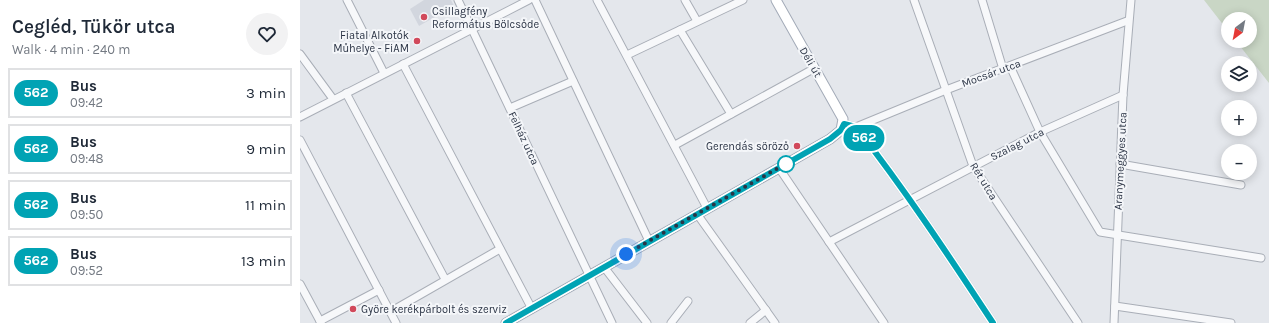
<!DOCTYPE html>
<html lang="en">
<head>
<meta charset="utf-8">
<style>
	body { margin:0; font-family:Karla,sans-serif; background:#f2f2f3; color:#1f2937; height:100vh; display:flex; flex-direction:column; font-size:15px; white-space:nowrap }
	* { box-sizing:border-box; margin:0 }
	p { font-size:13px; color:#747a83 }
	.icon { flex:none; width:22px; height:22px; fill:none; stroke:currentColor; stroke-width:2; stroke-linecap:round; stroke-linejoin:round }
	.map { position:relative; flex:1; overflow:hidden }
	.drawer { display:flex; flex-direction:column; background:#fff; width:300px }
	.drawer>* { flex:none }
	.badge { padding:0 8px; border-radius:13px; font-size:14px; line-height:26px }
	.needle { width:26px; rotate:212deg }
	.fabs { position:absolute; left:921px; top:12px; display:grid; gap:8px }
	.fabs a { display:grid; place-items:center; width:36px; height:36px; border-radius:50%; background:#fff; box-shadow:0 2px 10px #0003; font-size:20px }
	.you { position:absolute; width:20px; height:20px; margin:-10px; border:3px solid #fff; border-radius:50%; background:#1a73e8; box-shadow:0 0 0 6px #1a73e833 }
	.map>.badge { position:absolute; translate:-50% -50%; box-shadow:0 0 0 2px #fff }
	.round { display:grid; place-items:center; flex:none; width:42px; height:42px; border-radius:21px; background:#f2f2f3 }
	.headline { display:flex; align-items:center; justify-content:space-between; height:68px; padding:0 12px }
	h1 { font-size:19px; font-weight:600; line-height:30px }
	ul { padding:0; list-style:none }
	li { display:flex; align-items:center; gap:12px; height:50px; margin:0 8px 6px; padding:0 4px; border:2px solid #e0e1e3; border-radius:0px }
	li div { flex:1 }
	li b { display:block; font-size:15px }
	li em { font-style:normal }
	li .badge { min-width:44px; font-weight:700; text-align:center }
	main { display:flex; flex:1; min-height:0 }
	.map>svg:first-child { display:block }
	.built { fill:#d2d6de }
	.green { fill:#c9d6c5 }
	.lines { fill:none; stroke-linecap:round; stroke-linejoin:round }
	.minor-casing { stroke:#a9aeb7; stroke-width:9 }
	.major-casing { stroke:#a3abb8; stroke-width:11 }
	.minor { stroke:#f7f8fa; stroke-width:7 }
	.major { stroke:#fff; stroke-width:9 }
	.line-casing { stroke:#fff; stroke-width:9 }
	.line { stroke:#00a3b4; stroke-width:6 }
	.walk { stroke:#2b3445; stroke-width:4; stroke-dasharray:0 7.2 }
	.poi-dot { fill:#d1495b; stroke:#f4f6f9; stroke-width:1.5 }
	.stop-dot { fill:#fff; stroke:#00a3b4; stroke-width:2 }
	.labels { text-anchor:middle; stroke-width:4; stroke-linejoin:round; paint-order:stroke }
	.poi-label { font-size:11px; fill:#2b3445; stroke:#f4f6f9; text-anchor:start }
	.street-label { font-size:11px; fill:#2b3445; stroke:#f4f6f9 }
</style>
</head>
<body>
<main>
<section class="drawer">
<div class="headline"><div><h1>Cegléd, Tükör utca</h1><p>Walk · 4 min · 240 m</p></div><a class="round"><svg class="icon" aria-label="heart" viewBox="0 0 24 24"><path d="M12 20l-8-8c-3-5 5-10 8-4 3-6 11-1 8 4z"/></svg></a></div>
<ul>
<li><span class="badge" style="background:#00a3b4;color:#fff">562</span><div><b>Bus</b><p>09:42</p></div><em>3 min</em></li>
<li><span class="badge" style="background:#00a3b4;color:#fff">562</span><div><b>Bus</b><p>09:48</p></div><em>9 min</em></li>
<li><span class="badge" style="background:#00a3b4;color:#fff">562</span><div><b>Bus</b><p>09:50</p></div><em>11 min</em></li>
<li><span class="badge" style="background:#00a3b4;color:#fff">562</span><div><b>Bus</b><p>09:52</p></div><em>13 min</em></li>
</ul>
</section>
<div class="map">
<svg width="969" height="323" viewBox="0 0 969 323">
	<rect width="100%" height="100%" fill="#e4e7ec"/>
	<path class="built" d="M124,0h27l3,6 -35,20 -9,-17z"/>
	<path class="green" d="M904,0h65v83l-33,-42h14v-22h-22v12z"/>
	<g class="lines">
		<defs>
			<g id="minor">
				<path d="M47,0l37,73"/>
				<path d="M158,0l154,323"/>
				<path d="M235,0l114,241"/>
				<path d="M297,0l110,208"/>
				<path d="M385,0l12,21"/>
				<path d="M614,0l59,166 105,157"/>
				<path d="M682,0l21,69"/>
				<path d="M380,30l51,84"/>
				<path d="M0,54l33,45"/>
				<path d="M327,55l116,-55"/>
				<path d="M103,64l129,245"/>
				<path d="M710,66l30,66 60,100 161,26"/>
				<path d="M46,93l99,186"/>
				<path d="M210,108l63,-27"/>
				<path d="M0,117l229,-117"/>
				<path d="M544,124l12,3c49,63 93,129 137,196"/>
				<path d="M556,127l90,-37 181,-69"/>
				<path d="M0,140l96,183"/>
				<path d="M375,145l140,-77"/>
				<path d="M820,164l121,21"/>
				<path d="M479,168l105,155"/>
				<path d="M397,214l78,109"/>
				<path d="M529,242l211,-110 83,-37"/>
				<path d="M304,267l43,56"/>
				<path d="M0,284l21,39"/>
				<path d="M815,306l116,17"/>
				<path d="M90,312l110,-63"/>
				<path d="M20,321l59,-31"/>
				<path d="M371,323l17,-22"/>
				<path d="M450,323l16,-13"/>
				<path d="M814,323l9,-228 8,-95"/>
			</g>
			<path id="major" d="M206,323l324,-184 11,-9 2,-11 -67,-119"/>
		</defs>
		<use href="#minor" class="minor-casing"/>
		<use href="#major" class="major-casing"/>
		<use href="#minor" class="minor"/>
		<use href="#major" class="major"/>
	</g>
	<g class="lines">
		<defs>
			<path id="line" d="M206,323l324,-184 11,-9 3,-6 12,3c49,63 93,129 137,196"/>
		</defs>
		<use href="#line" class="line-casing"/>
		<use href="#line" class="line"/>
		<path class="walk" d="M326,254l163,-92 -3,2"/>
	</g>
	<g class="poi-dot">
		<circle cx="124" cy="17" r="4"/>
		<circle cx="117" cy="41" r="4"/>
		<circle cx="497" cy="146" r="4"/>
		<circle cx="53" cy="309" r="4"/>
	</g>
	<circle class="stop-dot" cx="486" cy="164" r="8"/>
	<g class="labels">
		<g class="poi-label">
			<text x="132" y="15">Csillagfény<tspan x="132" dy="13">Református Bölcsőde</tspan></text>
			<text x="109" y="39" text-anchor="end">Fiatal Alkotók<tspan x="109" dy="13">Műhelye - FiAM</tspan></text>
			<text x="489" y="150" text-anchor="end">Gerendás söröző</text>
			<text x="61" y="313">Györe kerékpárbolt és szerviz</text>
		</g>
		<g class="street-label">
			<text transform="translate(511 62) rotate(60)" y="4">Déli út</text>
			<text transform="translate(691 73) rotate(-20)" y="4">Mocsár utca</text>
			<text transform="translate(224 138) rotate(65)" y="4">Felház utca</text>
			<text transform="translate(717 144) rotate(-27)" y="4">Szalag utca</text>
			<text transform="translate(820 161) rotate(-87)" y="4">Aranymeggyes utca</text>
			<text transform="translate(684 181) rotate(59)" y="4">Rét utca</text>
		</g>
	</g>
</svg>
<div class="fabs">
<a><svg class="needle" viewBox="-14 -14 28 28"><path d="M0-13l5 13h-10z" fill="#e53935"/><path d="M0 13l5-13h-10z" fill="#747a83"/></svg></a>
<a><svg class="icon" aria-label="layers" viewBox="0 0 24 24"><path d="M12 4l9 5-9 5-9-5zM3 14l9 5 9-5"/></svg></a>
<a>+</a>
<a>−</a>
</div>
<div class="you" style="left:326px;top:254px"></div>
<b class="badge" style="left:564px;top:138px;background:#00a3b4;color:#fff">562</b>
</div>
</main>
</body>
</html>
